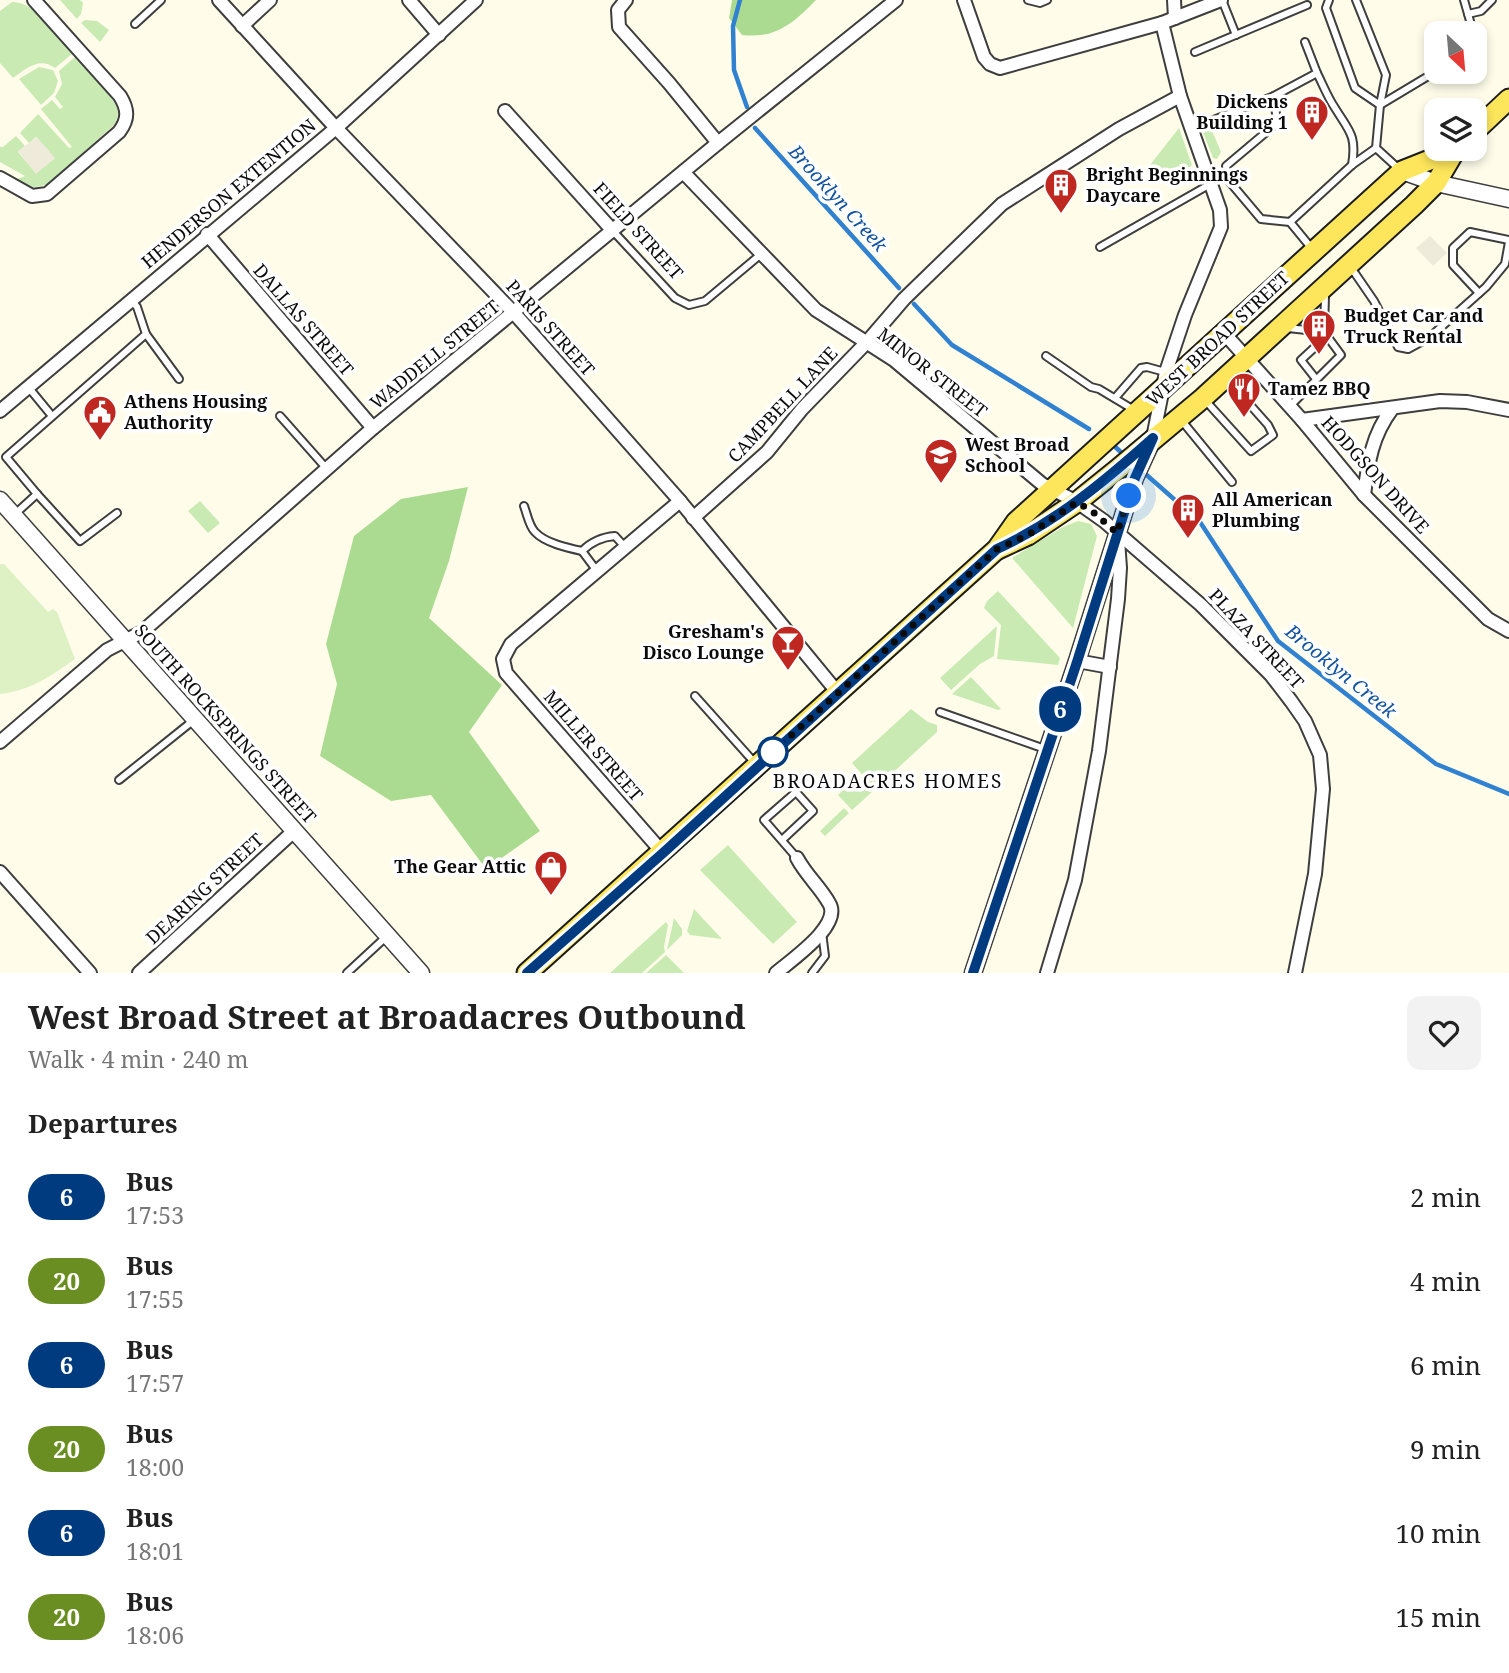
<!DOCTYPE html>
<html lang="en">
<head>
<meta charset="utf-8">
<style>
	body { margin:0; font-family:"Noto Serif",serif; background:#f2f2f2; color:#222; height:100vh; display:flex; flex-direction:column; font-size:26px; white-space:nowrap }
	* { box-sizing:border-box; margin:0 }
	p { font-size:23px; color:#767676 }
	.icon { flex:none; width:38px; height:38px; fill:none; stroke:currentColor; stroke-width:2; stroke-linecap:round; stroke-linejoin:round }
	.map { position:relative; height:973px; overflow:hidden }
	.drawer { display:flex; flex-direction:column; background:#fff; flex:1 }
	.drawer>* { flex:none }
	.badge { padding:0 14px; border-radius:23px; font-size:24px; line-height:46px }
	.needle { width:46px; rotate:154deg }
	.fabs { position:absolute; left:1424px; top:21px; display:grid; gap:14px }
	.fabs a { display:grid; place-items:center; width:63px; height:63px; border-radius:14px; background:#fff; box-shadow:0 4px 10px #0003; font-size:35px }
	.you { position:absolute; width:35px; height:35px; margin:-18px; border:5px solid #fff; border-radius:50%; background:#1a73e8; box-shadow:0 0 0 10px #1a73e833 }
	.map>.badge { position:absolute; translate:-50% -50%; box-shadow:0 0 0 4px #fff }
	h2 { padding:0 28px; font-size:26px; line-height:63px }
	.round { display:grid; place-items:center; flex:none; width:74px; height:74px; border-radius:14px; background:#f2f2f2 }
	.headline { display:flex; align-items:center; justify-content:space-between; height:119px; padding:0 28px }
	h1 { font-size:33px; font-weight:700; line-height:52px }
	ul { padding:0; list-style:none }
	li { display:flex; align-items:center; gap:21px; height:84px; padding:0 28px }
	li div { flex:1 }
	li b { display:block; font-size:26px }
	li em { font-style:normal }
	li .badge { min-width:77px; font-weight:700; text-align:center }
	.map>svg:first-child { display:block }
	.green { fill:#caeab3 }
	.forest { fill:#abdb91 }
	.pitch { fill:#ddf1c5 }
	.plaza { fill:#eeebda }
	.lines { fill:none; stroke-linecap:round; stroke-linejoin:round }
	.stream { stroke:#3181d1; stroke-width:4.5 }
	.service-casing { stroke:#3e3e3e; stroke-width:10 }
	.minor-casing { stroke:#3e3e3e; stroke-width:16 }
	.tertiary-casing { stroke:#3e3e3e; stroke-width:19 }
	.primary-casing { stroke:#1c1c1c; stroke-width:23 }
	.service { stroke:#fff; stroke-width:6 }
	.minor { stroke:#fff; stroke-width:12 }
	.tertiary { stroke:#fff; stroke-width:16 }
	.primary { stroke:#fde65b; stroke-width:19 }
	.line-casing { stroke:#fff; stroke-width:16 }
	.line { stroke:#003b80; stroke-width:10 }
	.walk { stroke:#0b0b0b; stroke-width:7; stroke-dasharray:0 12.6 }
	.stop-dot { fill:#fff; stroke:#003b80; stroke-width:3.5 }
	.labels { text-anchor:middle; stroke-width:7; stroke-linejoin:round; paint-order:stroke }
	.poi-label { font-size:18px; font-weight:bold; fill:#0b0b0b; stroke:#fff; text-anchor:start }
	.street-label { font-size:18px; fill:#0b0b0b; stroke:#fff }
	.water-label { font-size:19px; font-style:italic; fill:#1253a0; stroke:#fff }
	.neighbourhood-label { font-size:19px; letter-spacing:2px; fill:#0b0b0b; stroke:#fff }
</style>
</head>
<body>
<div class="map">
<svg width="1509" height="973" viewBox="0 0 1509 973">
	<rect width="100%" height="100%" fill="#fffdea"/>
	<g class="green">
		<path d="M60,0h20l3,3 -2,11 -4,5z"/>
		<path d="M12,2c24,-1 45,35 60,52l-17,14c-16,-12 -29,1 -42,10l-13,-15v-52z"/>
		<path d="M85,20l12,1 12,9 -9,12 -19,-19z"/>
		<path d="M75,57c10,11 43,42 43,56 0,4 -2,7 -3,11l-67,60c-12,4 -21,5 -32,-2l1,-3 8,-3 -25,-14v-15h3l13,-11 9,10 -7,6 18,21 18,-14 -18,-22 -7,6 -9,-10 18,-19 31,34 3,-1 -31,-38 11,-9 8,9 3,-2 -8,-10 7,-13 -3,-13z"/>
		<path d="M39,67l14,3 5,11 -4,12 -13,12 -22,-26z"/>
		<path d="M1179,128l13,37 -3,3 -36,1 -3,-4z"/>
		<path d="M1207,128h4l10,24 -4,7 -4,-1 -10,-26z"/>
		<path d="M200,501l20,22 -12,10 -20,-22z"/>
		<path d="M1078,521l13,3 6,12 -24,92 -61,-70 51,-31z"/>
		<path d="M998,591l62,67 -2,7 -61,-6 4,-34 -17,-17 3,-7z"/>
		<path d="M997,626l-3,30 -14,8 -29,26 -11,-12z"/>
		<path d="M971,677l30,32 -3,1 -46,-16z"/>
		<path d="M911,709l17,13 9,3v7l-62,57 -23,-26z"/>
		<path d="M858,776l14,16 -20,18 -14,-15z"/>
		<path d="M844,808l5,5 -24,23 -5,-5z"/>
		<path d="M728,845l69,77 -24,22 -73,-74z"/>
		<path d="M694,909l28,30 -32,-4 -3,-4z"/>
		<path d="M674,918l8,11v6l-15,15z"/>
		<path d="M666,922l2,3 -4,22 1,5 -23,21h-32z"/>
		<path d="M666,955l18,18h-38z"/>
	</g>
	<g class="forest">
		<path d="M732,0h84c-22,23 -41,39 -74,35l-13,-17z"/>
		<path d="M468,487l-19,74 -20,57 73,67 -33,47 71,99 -54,38 -55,-74 -40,6 -71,-45 17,-72 -11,-40 28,-108 47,-37z"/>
	</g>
	<path class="pitch" d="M0,564h4l44,48 5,-3 4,3 18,47c-24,17 -45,32 -75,35z"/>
	<g class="plaza">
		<path d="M37,137l18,21 -19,16 -18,-23z"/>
		<path d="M1430,236l17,17 -14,13 -17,-18z"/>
	</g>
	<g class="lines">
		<g class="stream">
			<path d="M740,0l-7,26 1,44 13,37"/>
			<path d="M755,128l144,160"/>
			<path d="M914,304l38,41 137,84"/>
			<path d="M1110,442l14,13"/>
			<path d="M1141,470l59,52 78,119 158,123 73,30"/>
		</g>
		<defs>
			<g id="service">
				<path d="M1028,0l12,3 7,-3"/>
				<path d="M1222,0l14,35"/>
				<path d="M1329,0l-3,8 29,80 25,17 55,-33"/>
				<path d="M1356,0l30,75 -6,30 -4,43 24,22"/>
				<path d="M1464,0l8,28"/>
				<path d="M1468,14l13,-3 11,-11"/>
				<path d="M135,24l26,-24"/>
				<path d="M1305,42l12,31 -43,23 3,27 -51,43 3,15 32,38 29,3 62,-57 24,-17"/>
				<path d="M1195,52l112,-47"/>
				<path d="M1317,73c6,12 11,25 18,35 14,23 22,27 17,57"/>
				<path d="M1191,129l83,-33"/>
				<path d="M1290,222l23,28"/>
				<path d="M613,231l62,67 14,7 16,-4 55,-46"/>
				<path d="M1100,247l128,-73"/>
				<path d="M1350,266l24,35 24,46 10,2 22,-12 56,-50 19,-23 4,-22"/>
				<path d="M1479,293l-26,-28v-17l17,-16 39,8"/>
				<path d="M1288,328l36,4"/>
				<path d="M146,334l33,45"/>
				<path d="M1046,356l45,31 8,2 35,21"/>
				<path d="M1316,379l-15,-19 26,-24"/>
				<path d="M29,388l23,28"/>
				<path d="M1115,398l26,-30 6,-1 18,5"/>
				<path d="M1204,399l47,52 22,-16 -5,-10 -40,-45"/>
				<path d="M1290,406l51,-51 -17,-23 1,-37"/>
				<path d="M280,416l47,53"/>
				<path d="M1182,421l50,61"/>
				<path d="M37,494l43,47 37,-28"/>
				<path d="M524,506c3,8 5,20 11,26 10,11 33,16 47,19"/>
				<path d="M15,514l22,-20 -31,-37 140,-123 -9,-27 -5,-6"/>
				<path d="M597,571l-15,-20c9,-9 20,-14 33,-15l10,11"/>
				<path d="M695,696l59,66"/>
				<path d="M940,712l105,37"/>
				<path d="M119,780l75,-60"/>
				<path d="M782,840l31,-29 -17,-19 -32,28 33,38"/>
				<path d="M347,973l40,-37"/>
				<path d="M812,973l13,-17 -3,-24"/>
			</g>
			<g id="minor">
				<path d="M219,0l117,128 178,185 166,188 158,192"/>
				<path d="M409,0l30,35"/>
				<path d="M626,0l-8,10 1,17 50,56 49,60"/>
				<path d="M964,0l20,57 6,7 10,4 162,-45 59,-23"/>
				<path d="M1174,0l1,18"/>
				<path d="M242,26l28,-26"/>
				<path d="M505,111l108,120"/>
				<path d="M684,173l132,137 78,50 148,124 35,18 27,19 97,84 70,70 20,26 14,20 15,34 3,34 -8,85 -20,99"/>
				<path d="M0,178l32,18 15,-2 72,-62c10,-13 9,-23 1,-36l-86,-96"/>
				<path d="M207,234l166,194"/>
				<path d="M1224,333l78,87 62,75 124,124 21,12"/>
				<path d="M0,411l336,-283 140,-128"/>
				<path d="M1302,420l138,-19 27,1 42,8"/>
				<path d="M1153,438l13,-66 19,-57 36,-88 -1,-17 -40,-114 -18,-73"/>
				<path d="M1364,495c4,-32 8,-60 28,-86"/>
				<path d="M693,518l74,-66 35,-43 65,-67 37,-43 98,-95 117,-75 61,-33"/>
				<path d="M1077,661l33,6"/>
				<path d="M0,742l107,-92 35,-18 231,-204 345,-285 178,-143"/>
				<path d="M663,853l-157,-180 -3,-14 8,-15 169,-143"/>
				<path d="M0,872l90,101"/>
				<path d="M139,973l155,-142"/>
				<path d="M776,973c15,-13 67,-48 53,-70 -9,-16 -23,-28 -32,-45"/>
				<path d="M1047,973l28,-93 24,-129 19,-152 2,-31 -2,-28"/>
			</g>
			<g id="tertiary">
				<path d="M1402,171l34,12 73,16"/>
				<path d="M0,500l421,473"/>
				<path d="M973,973l104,-312 58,-183 17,-37"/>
			</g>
			<g id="primary">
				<path d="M1475,131l34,-32"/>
				<path d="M998,549l30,-14 49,-33 41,-33 85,-71 211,-193 22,-22 20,-34"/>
				<path d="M527,973l470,-424 19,-27 386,-351 53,-21"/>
			</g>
		</defs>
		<use href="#service" class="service-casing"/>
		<use href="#minor" class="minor-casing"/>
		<use href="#tertiary" class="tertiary-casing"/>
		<use href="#primary" class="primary-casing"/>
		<use href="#service" class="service"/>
		<use href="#minor" class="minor"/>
		<use href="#tertiary" class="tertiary"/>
		<use href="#primary" class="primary"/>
	</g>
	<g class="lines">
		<defs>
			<path id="line" d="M527,973l136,-120 334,-304c59,-27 108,-68 156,-111l-18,40 -58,184 -104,311"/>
		</defs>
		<use href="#line" class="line-casing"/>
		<use href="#line" class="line"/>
		<path class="walk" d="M773,752l224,-203 31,-14 49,-33 16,10 24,21 12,-37"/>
	</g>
	<defs>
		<symbol id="building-pin" viewBox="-11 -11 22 30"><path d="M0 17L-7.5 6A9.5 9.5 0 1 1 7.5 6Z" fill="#bf2820" stroke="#fff"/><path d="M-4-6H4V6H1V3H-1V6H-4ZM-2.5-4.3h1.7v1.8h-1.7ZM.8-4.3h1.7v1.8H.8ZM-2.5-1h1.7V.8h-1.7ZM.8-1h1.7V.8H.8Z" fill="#fff"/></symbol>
		<symbol id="restaurant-pin" viewBox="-11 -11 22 30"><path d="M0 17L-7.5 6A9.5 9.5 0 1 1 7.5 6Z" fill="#bf2820" stroke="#fff"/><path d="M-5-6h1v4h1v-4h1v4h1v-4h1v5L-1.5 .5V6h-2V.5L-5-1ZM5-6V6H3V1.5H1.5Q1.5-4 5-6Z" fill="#fff"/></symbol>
		<symbol id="civic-pin" viewBox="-11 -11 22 30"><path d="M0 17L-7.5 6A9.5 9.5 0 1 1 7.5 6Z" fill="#bf2820" stroke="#fff"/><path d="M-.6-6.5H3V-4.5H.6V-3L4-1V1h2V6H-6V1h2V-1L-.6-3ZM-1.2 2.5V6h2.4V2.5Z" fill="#fff"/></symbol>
		<symbol id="school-pin" viewBox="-11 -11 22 30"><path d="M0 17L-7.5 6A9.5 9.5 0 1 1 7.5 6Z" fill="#bf2820" stroke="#fff"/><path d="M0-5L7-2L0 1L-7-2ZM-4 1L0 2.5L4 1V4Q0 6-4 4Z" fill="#fff"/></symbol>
		<symbol id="bar-pin" viewBox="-11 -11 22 30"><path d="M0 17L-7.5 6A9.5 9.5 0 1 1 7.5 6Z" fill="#bf2820" stroke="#fff"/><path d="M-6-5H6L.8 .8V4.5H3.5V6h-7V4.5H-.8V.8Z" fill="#fff"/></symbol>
		<symbol id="shop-pin" viewBox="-11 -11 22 30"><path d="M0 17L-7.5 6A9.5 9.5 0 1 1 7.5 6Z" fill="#bf2820" stroke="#fff"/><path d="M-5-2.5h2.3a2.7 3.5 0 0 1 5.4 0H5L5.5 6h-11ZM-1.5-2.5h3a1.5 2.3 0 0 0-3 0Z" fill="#fff"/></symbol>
	</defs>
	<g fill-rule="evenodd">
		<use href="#building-pin" x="1293" y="93" width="38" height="52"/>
		<use href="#building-pin" x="1042" y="166" width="38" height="52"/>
		<use href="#building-pin" x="1300" y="307" width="38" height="52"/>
		<use href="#restaurant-pin" x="1225" y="370" width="38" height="52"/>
		<use href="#civic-pin" x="81" y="393" width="38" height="52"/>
		<use href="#school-pin" x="922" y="436" width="38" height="52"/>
		<use href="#building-pin" x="1169" y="491" width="38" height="52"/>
		<use href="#bar-pin" x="769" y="623" width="38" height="52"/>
		<use href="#shop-pin" x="532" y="848" width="38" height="52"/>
	</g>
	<circle class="stop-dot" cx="773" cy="752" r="14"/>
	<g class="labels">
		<g class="poi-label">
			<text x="1288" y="108" text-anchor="end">Dickens<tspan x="1288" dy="21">Building 1</tspan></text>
			<text x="1086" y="181">Bright Beginnings<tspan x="1086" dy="21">Daycare</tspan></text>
			<text x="1344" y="322">Budget Car and<tspan x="1344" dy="21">Truck Rental</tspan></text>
			<text x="1268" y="395">Tamez BBQ</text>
			<text x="124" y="408">Athens Housing<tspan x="124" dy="21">Authority</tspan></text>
			<text x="965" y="451">West Broad<tspan x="965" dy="21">School</tspan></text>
			<text x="1212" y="506">All American<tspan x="1212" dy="21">Plumbing</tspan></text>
			<text x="764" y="638" text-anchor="end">Gresham's<tspan x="764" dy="21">Disco Lounge</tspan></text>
			<text x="526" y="873" text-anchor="end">The Gear Attic</text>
		</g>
		<g class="street-label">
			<text transform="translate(229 194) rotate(-40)" y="6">HENDERSON EXTENTION</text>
			<text transform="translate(638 231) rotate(48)" y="6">FIELD STREET</text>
			<text transform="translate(303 320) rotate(49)" y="6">DALLAS STREET</text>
			<text transform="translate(550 328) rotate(48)" y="6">PARIS STREET</text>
			<text transform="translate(1218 339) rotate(-43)" y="6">WEST BROAD STREET</text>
			<text transform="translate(435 355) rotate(-39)" y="6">WADDELL STREET</text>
			<text transform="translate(932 373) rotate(38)" y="6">MINOR STREET</text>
			<text transform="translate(783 405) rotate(-47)" y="6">CAMPBELL LANE</text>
			<text transform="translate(1375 475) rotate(48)" y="6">HODGSON DRIVE</text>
			<text transform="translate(1256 639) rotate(47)" y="6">PLAZA STREET</text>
			<text transform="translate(225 724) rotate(48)" y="6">SOUTH ROCKSPRINGS STREET</text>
			<text transform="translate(593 746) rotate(49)" y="6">MILLER STREET</text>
			<text transform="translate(205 889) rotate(-43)" y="6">DEARING STREET</text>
		</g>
		<g class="water-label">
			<text transform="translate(838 198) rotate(48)" y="7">Brooklyn Creek</text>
			<text transform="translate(1341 671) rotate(39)" y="7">Brooklyn Creek</text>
		</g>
		<g class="neighbourhood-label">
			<text x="888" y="788">BROADACRES HOMES</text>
		</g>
	</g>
</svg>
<div class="fabs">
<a><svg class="needle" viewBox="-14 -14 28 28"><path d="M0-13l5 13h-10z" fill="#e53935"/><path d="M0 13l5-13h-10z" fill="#767676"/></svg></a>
<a><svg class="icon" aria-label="layers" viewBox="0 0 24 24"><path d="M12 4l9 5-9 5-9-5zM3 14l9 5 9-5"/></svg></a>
</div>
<div class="you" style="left:1129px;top:496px"></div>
<b class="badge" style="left:1060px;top:709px;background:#003b80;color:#fff">6</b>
</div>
<section class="drawer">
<div class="headline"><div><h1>West Broad Street at Broadacres Outbound</h1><p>Walk · 4 min · 240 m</p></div><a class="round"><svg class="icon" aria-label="heart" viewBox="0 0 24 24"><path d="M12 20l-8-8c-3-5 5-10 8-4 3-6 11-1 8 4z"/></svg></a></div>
<h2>Departures</h2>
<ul>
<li><span class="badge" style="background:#003b80;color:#fff">6</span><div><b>Bus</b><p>17:53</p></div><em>2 min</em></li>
<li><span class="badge" style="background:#6b8e23;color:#fff">20</span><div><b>Bus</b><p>17:55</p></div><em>4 min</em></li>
<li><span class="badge" style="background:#003b80;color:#fff">6</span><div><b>Bus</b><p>17:57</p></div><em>6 min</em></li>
<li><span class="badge" style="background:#6b8e23;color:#fff">20</span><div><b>Bus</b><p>18:00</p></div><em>9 min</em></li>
<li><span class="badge" style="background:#003b80;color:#fff">6</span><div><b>Bus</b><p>18:01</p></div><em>10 min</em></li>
<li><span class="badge" style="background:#6b8e23;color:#fff">20</span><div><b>Bus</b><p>18:06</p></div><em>15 min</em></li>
</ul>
</section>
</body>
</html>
